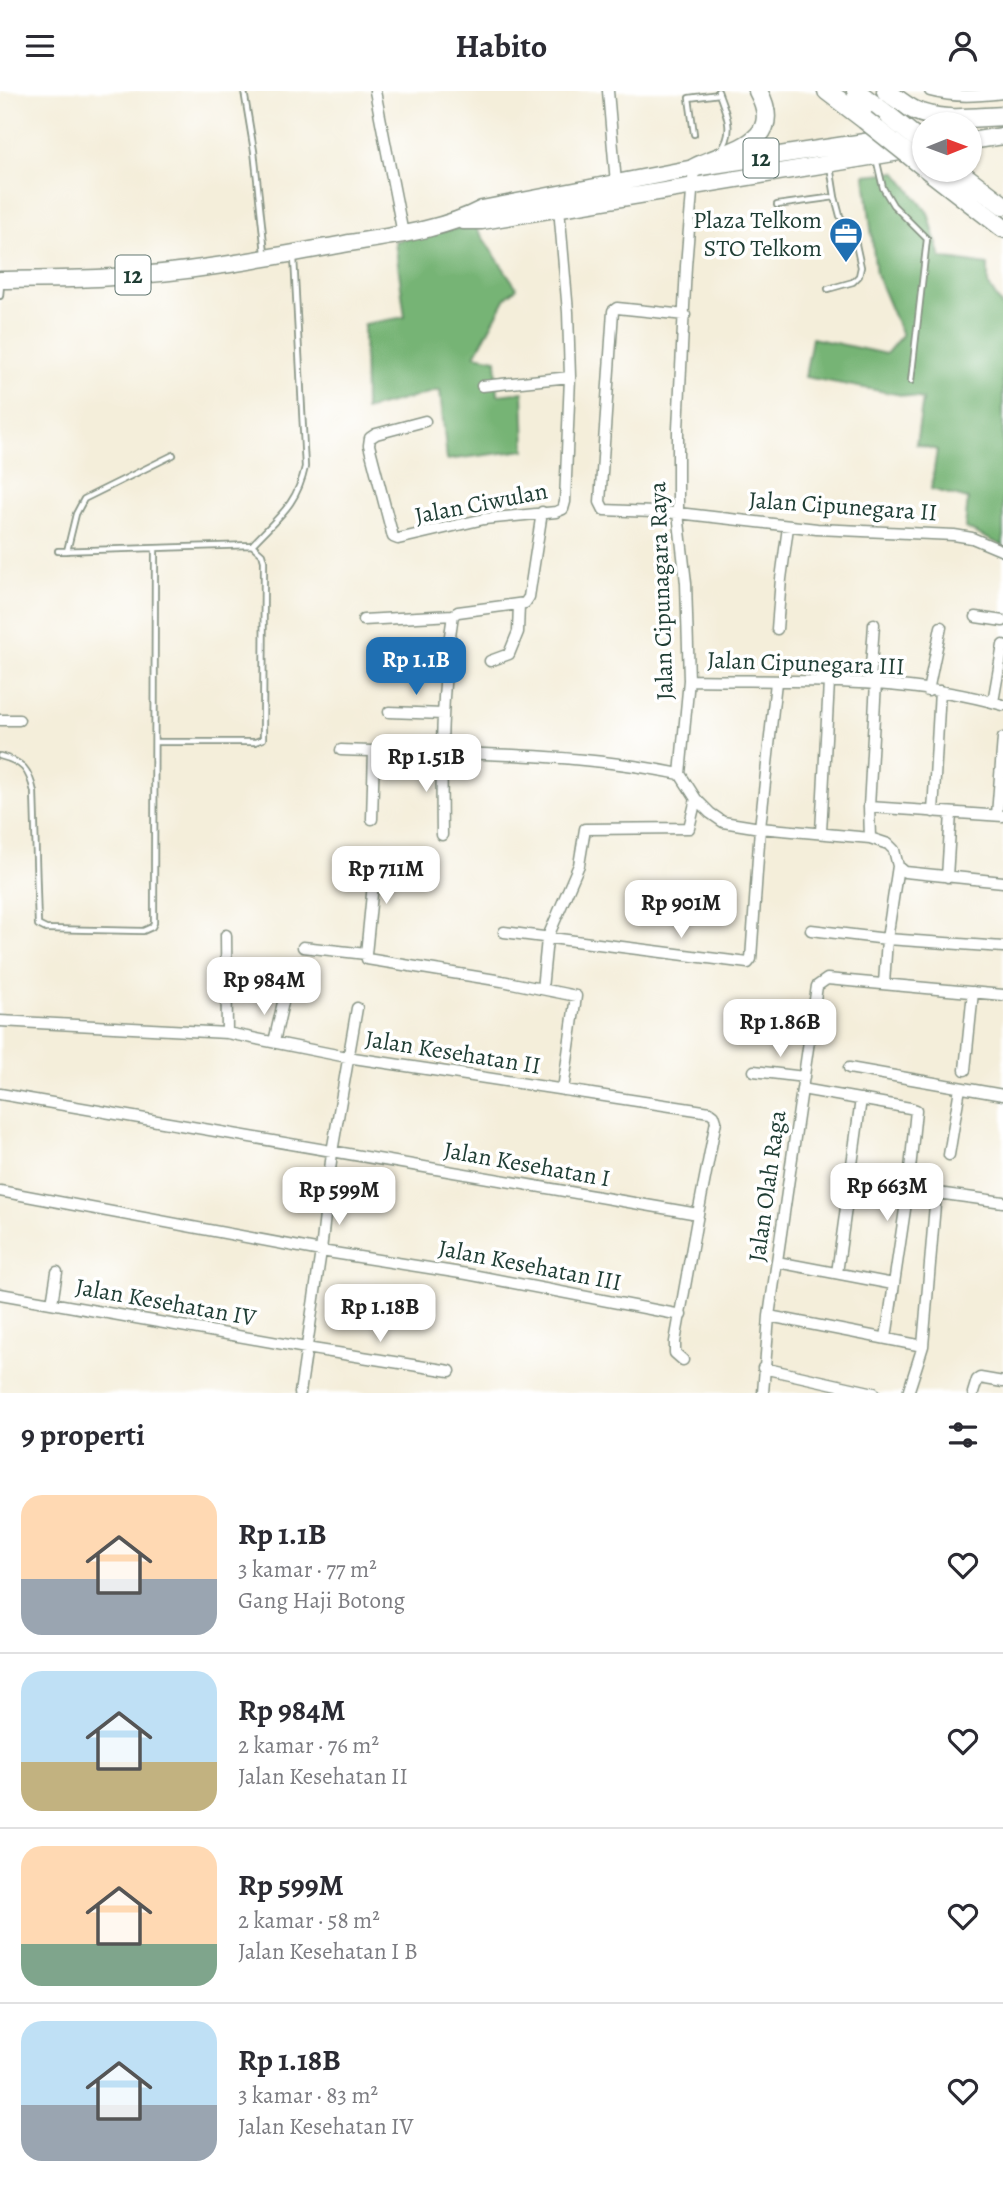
<!DOCTYPE html>
<html lang="id">
<meta charset="utf-8">
<style>
body{margin:0;font-family:Alegreya,serif;background:#f2f2f3;color:#2b2b33;height:100vh;display:flex;flex-direction:column;font-size:26px;white-space:nowrap}
*{box-sizing:border-box;margin:0}
p{font-size:23px;color:#7c7c81}
.icon{flex:none;width:38px;height:38px;fill:none;stroke:currentColor;stroke-width:2;stroke-linecap:round;stroke-linejoin:round}
.map{position:relative;height:1302px;overflow:hidden}
.side{display:flex;flex-direction:column;background:#fff;flex:1}
.side>*{flex:none}
.needle{width:46px;rotate:89deg}
.controls{position:absolute;left:912px;top:21px;display:grid;gap:14px}
.controls a{display:grid;place-items:center;width:70px;height:70px;border-radius:50%;background:#fff;box-shadow:0 2px 5px #0004;font-size:35px}
.price{position:absolute;translate:-50% -60px;padding:0 16px;border-radius:14px;background:#fff;color:#222;font-size:23px;line-height:46px;filter:drop-shadow(0 2px 4px #0008)}
.price::after{content:'';position:absolute;left:50%;top:42px;width:21px;height:16px;margin-left:-10px;background:inherit;clip-path:polygon(0 0,100% 0,50% 100%)}
.price.current{background:#1f6fb2;color:#fff}
ul{padding:0;list-style:none}
li{display:flex;align-items:center;gap:21px;height:175px;padding:0 21px}
li+li{border-top:2px solid #e1e1e2}
li span{display:grid;place-items:center;flex:none;width:196px;height:140px;border-radius:21px;color:#555}
li>.icon{margin-inline-start:auto}
span .icon{width:84px;height:84px;fill:#fffc;stroke-width:1}
li b{font-size:30px}
h2{display:flex;justify-content:space-between;align-items:center;height:84px;padding:0 21px;font-size:30px}
header{display:flex;justify-content:space-between;align-items:center;height:91px;padding:0 21px;background:#fff;font-size:32px;font-weight:700}
.map>svg:first-child{display:block}
</style>
<header><svg class="icon" aria-label="menu" viewBox="0 0 24 24"><path d="M4 6h16M4 12h16M4 18h16"/></svg>Habito<svg class="icon" aria-label="person" viewBox="0 0 24 24"><circle cx="12" cy="8" r="4"/><path d="M4 21q1-7 8-7t8 7"/></svg></header>
<div class="map">
<svg width="1003" height="1302" viewBox="0 0 1003 1302">
<rect width="100%" height="100%" fill="#fff"/>
<filter id="ink" filterUnits="userSpaceOnUse"><feTurbulence type="fractalNoise" baseFrequency=".0143" numOctaves="2"/><feDisplacementMap in="SourceGraphic" scale="14" xChannelSelector="R" yChannelSelector="G"/><feConvolveMatrix kernelMatrix="1 2 1 2 8 2 1 2 1" color-interpolation-filters="sRGB"/></filter>
<filter id="wash" filterUnits="userSpaceOnUse"><feTurbulence type="fractalNoise" baseFrequency=".00686" numOctaves="4" result="noise"/><feDisplacementMap in="SourceGraphic" scale="28" xChannelSelector="R" yChannelSelector="G"/><feGaussianBlur stdDeviation="1.57" result="paint"/><feColorMatrix in="noise" values="0 0 0 0 0 0 0 0 0 0 0 0 0 0 0 0 0 1.4 0 .05"/><feComposite in="paint" operator="in"/></filter>
<g filter="url(#wash)">
<rect width="100%" height="100%" fill="#f4eeda"/>
<path fill="#76b475" stroke="#4a7854" stroke-width="2" d="M896 81 928 122 941 167 988 174V193L1003 217V455L965 437 968 408 931 398 937 359 916 353 923 308 805 286 812 247 886 263 902 244 876 183 865 84Z
M474 134 517 197 507 205 475 264 496 268 498 304 523 301 525 359 447 369 440 299 365 319 364 233 405 226 395 150Z"/>
</g>
<g filter="url(#ink)">
<g fill="none" stroke-linecap="round" stroke-linejoin="round">
<g stroke="#8a9687" stroke-width="8">
<path id="service" d="M244 0 254 60 265 162
M718 0C725 20 736 40 721 59
M694 43 689 7 719 3
M876 67 883 97 893 114 927 148 911 290
M830 75 835 106
M777 114 835 106 840 125 854 144 861 176 859 185 853 191 828 198
M0 205 1 194
M252 454C278 426 297 414 305 376L294 166
M58 460 155 457
M67 460 76 423 84 408 173 364
M0 665C23 671 29 678 34 701L38 834 46 838 143 840 152 836 154 832 155 457 252 454 262 463 264 470 263 648 255 651H155"/>
</g>
<g stroke="#8a9687" stroke-width="13">
<path id="minor" d="M375 0 403 143
M608 0 616 92
M930 0C956 7 977 5 1003 2
M694 77 686 175 678 338V422L686 492 689 589 680 683 696 708 710 722 723 731 760 737 870 747 888 753 894 759 898 775 887 848 1003 856
M685 224 617 217 613 220 600 411 604 419 678 422 817 438 954 444 972 447 1003 460
M482 295 570 286
M425 330 376 343 370 347 369 354 393 446 398 448 484 428 556 421 563 418 565 411 570 286 568 221 559 117
M976 526 1003 530
M363 529 453 524
M777 538 781 488 788 436
M490 570 509 563 518 541 519 513
M399 579 445 582
M689 589C794 591 901 585 1003 614
M870 591 874 533
M928 600 941 536
M993 611 1003 554
M389 621 443 623
M0 629H19
M341 659C453 663 569 660 680 683
M869 716 1003 725
M933 721 940 600
M997 724 1003 647
M372 728 374 660
M821 741 829 591
M442 744C441 671 441 597 453 524L458 521 525 512 529 506 542 421
M870 747 869 716 876 591
M349 774 371 775 374 783 366 863
M898 775 905 781 1003 791
M947 786 951 722
M811 839 887 848 884 893
M504 841 748 872 751 868 760 737 776 591
M226 844 227 942
M303 856 366 863 367 868 502 890 576 905 563 999
M542 898 547 848 579 774 585 738 689 737 696 708
M763 926 812 932
M0 930 227 942 347 966 710 1021 714 1024 716 1030 698 1123
M274 951 284 907
M849 977 1003 1004
M965 979 973 901
M754 980 804 986
M802 998 910 1017 916 1019 908 1098 886 1247
M0 1003 698 1123 675 1251V1262L683 1269
M949 1064 960 997
M908 1098 1003 1111
M0 1100 321 1160 467 1183 681 1224
M777 1171 893 1193
M837 1182 861 1008
M0 1203 306 1257 450 1280
M52 1212 57 1181
M769 1225 923 1255
M763 1277 874 1302
M300 1302 321 1160 332 1061 357 917
M763 1302 769 1225 817 895 827 888 1003 904
M908 1302 923 1255 936 1102
M973 1302 977 1289 980 1287 1003 1291"/>
</g>
<g stroke="#8a9687" stroke-width="19">
<path id="trunk" d="M970 50 1003 45
M463 130H482L924 57
M0 189C37 188 75 189 112 186 190 182 267 167 344 153 390 145 440 140 482 118L694 77 897 46"/>
</g>
<g stroke="#8a9687" stroke-width="21">
<path id="motorway" d="M827 0 865 29
M856 0 889 25
M886 0C895 6 904 14 914 19 941 32 974 26 1003 25
M694 77C729 59 787 53 758 0
M928 79 1003 137
M957 79 1003 114"/>
</g>
<use href="#service" stroke="#fff" stroke-width="4.5"/>
<use href="#minor" stroke="#fff" stroke-width="10"/>
<use href="#trunk" stroke="#fff" stroke-width="16"/>
<use href="#motorway" stroke="#fff" stroke-width="18"/>
<g stroke="#8a9687" stroke-width="21" stroke-linecap="butt">
<path id="motorway-bridge" d="M889 25 924 53
M865 29 924 76"/>
</g>
<use href="#motorway-bridge" stroke="#fff" stroke-width="18"/>
</g>
</g>
<defs>
<g id="office-pin" transform="scale(1.75)"><path d="M0 17L-7.5 6A9.5 9.5 0 1 1 7.5 6Z" fill="#1f6fb2" stroke="#fff"/><path d="M-6-3h4V-5.5h4V-3h4V5H-6ZM-1-4.5V-3h2v-1.5ZM-6 0V1H6V0Z" fill="#fff"/></g>
</defs>
<g fill-rule="evenodd">
<use href="#office-pin" x="846" y="143"/>
</g>
<g text-anchor="middle" stroke-width="7" stroke-linejoin="round" paint-order="stroke">
<g fill="#fff" stroke="#627771" stroke-width="2">
<rect x="743.5" y="47.5" width="35" height="39" rx="5"/>
<rect x="115.5" y="164.5" width="35" height="39" rx="5"/>
</g>
<g font-size="23" font-weight="bold" fill="#1f3d34">
<text x="761" y="75">12</text>
<text x="133" y="192">12</text>
</g>
<g font-size="24" fill="#1f3d34" stroke="#fff" text-anchor="end">
<text x="822" y="137">Plaza Telkom<tspan x="822" dy="28">STO Telkom</tspan></text>
</g>
<g font-size="24" fill="#1f3d34" stroke="#fff">
<text transform="translate(481 412) rotate(-11)" y="8">Jalan Ciwulan</text>
<text transform="translate(843 415) rotate(4)" y="8">Jalan Cipunegara II</text>
<text transform="translate(661 500) rotate(-92)" y="8">Jalan Cipunagara Raya</text>
<text transform="translate(806 572) rotate(2)" y="8">Jalan Cipunegara III</text>
<text transform="translate(453 961) rotate(9)" y="8">Jalan Kesehatan II</text>
<text transform="translate(527 1073) rotate(10)" y="8">Jalan Kesehatan I</text>
<text transform="translate(767 1095) rotate(-82)" y="8">Jalan Olah Raga</text>
<text transform="translate(530 1174) rotate(11)" y="8">Jalan Kesehatan III</text>
<text transform="translate(166 1211) rotate(10)" y="8">Jalan Kesehatan IV</text>
</g>
</g>
</svg>
<div class="controls">
<a><svg class="needle" viewBox="-14 -14 28 28"><path d="M0-13l5 13h-10z" fill="#e53935"/><path d="M0 13l5-13h-10z" fill="#7c7c81"/></svg></a>
</div>
<b class="price current" style="left:416px;top:606px">Rp 1.1B</b>
<b class="price" style="left:426px;top:703px">Rp 1.51B</b>
<b class="price" style="left:386px;top:815px">Rp 711M</b>
<b class="price" style="left:681px;top:849px">Rp 901M</b>
<b class="price" style="left:264px;top:926px">Rp 984M</b>
<b class="price" style="left:780px;top:968px">Rp 1.86B</b>
<b class="price" style="left:887px;top:1132px">Rp 663M</b>
<b class="price" style="left:339px;top:1136px">Rp 599M</b>
<b class="price" style="left:380px;top:1253px">Rp 1.18B</b>
</div>
<section class="side">
<h2>9 properti<svg class="icon" aria-label="filters" viewBox="0 0 24 24"><path d="M4 7h16M4 17h16"/><circle cx="9" cy="7" r="2"/><circle cx="15" cy="17" r="2"/></svg></h2>
<ul>
<li><span style="background:linear-gradient(#ffd9b3 60%,#9aa5b1 0)"><svg class="icon" aria-label="home" viewBox="0 0 24 24"><path d="M3 11l9-7 9 7M6 9v11h12V9"/></svg></span><div><b>Rp 1.1B</b><p>3 kamar · 77 m²</p><p>Gang Haji Botong</p></div><svg class="icon" aria-label="heart" viewBox="0 0 24 24"><path d="M12 20l-8-8c-3-5 5-10 8-4 3-6 11-1 8 4z"/></svg></li>
<li><span style="background:linear-gradient(#bfe0f5 65%,#c2b280 0)"><svg class="icon" aria-label="home" viewBox="0 0 24 24"><path d="M3 11l9-7 9 7M6 9v11h12V9"/></svg></span><div><b>Rp 984M</b><p>2 kamar · 76 m²</p><p>Jalan Kesehatan II</p></div><svg class="icon" aria-label="heart" viewBox="0 0 24 24"><path d="M12 20l-8-8c-3-5 5-10 8-4 3-6 11-1 8 4z"/></svg></li>
<li><span style="background:linear-gradient(#ffd9b3 70%,#7fa58c 0)"><svg class="icon" aria-label="home" viewBox="0 0 24 24"><path d="M3 11l9-7 9 7M6 9v11h12V9"/></svg></span><div><b>Rp 599M</b><p>2 kamar · 58 m²</p><p>Jalan Kesehatan I B</p></div><svg class="icon" aria-label="heart" viewBox="0 0 24 24"><path d="M12 20l-8-8c-3-5 5-10 8-4 3-6 11-1 8 4z"/></svg></li>
<li><span style="background:linear-gradient(#bfe0f5 60%,#9aa5b1 0)"><svg class="icon" aria-label="home" viewBox="0 0 24 24"><path d="M3 11l9-7 9 7M6 9v11h12V9"/></svg></span><div><b>Rp 1.18B</b><p>3 kamar · 83 m²</p><p>Jalan Kesehatan IV</p></div><svg class="icon" aria-label="heart" viewBox="0 0 24 24"><path d="M12 20l-8-8c-3-5 5-10 8-4 3-6 11-1 8 4z"/></svg></li>
</ul>
</section>
